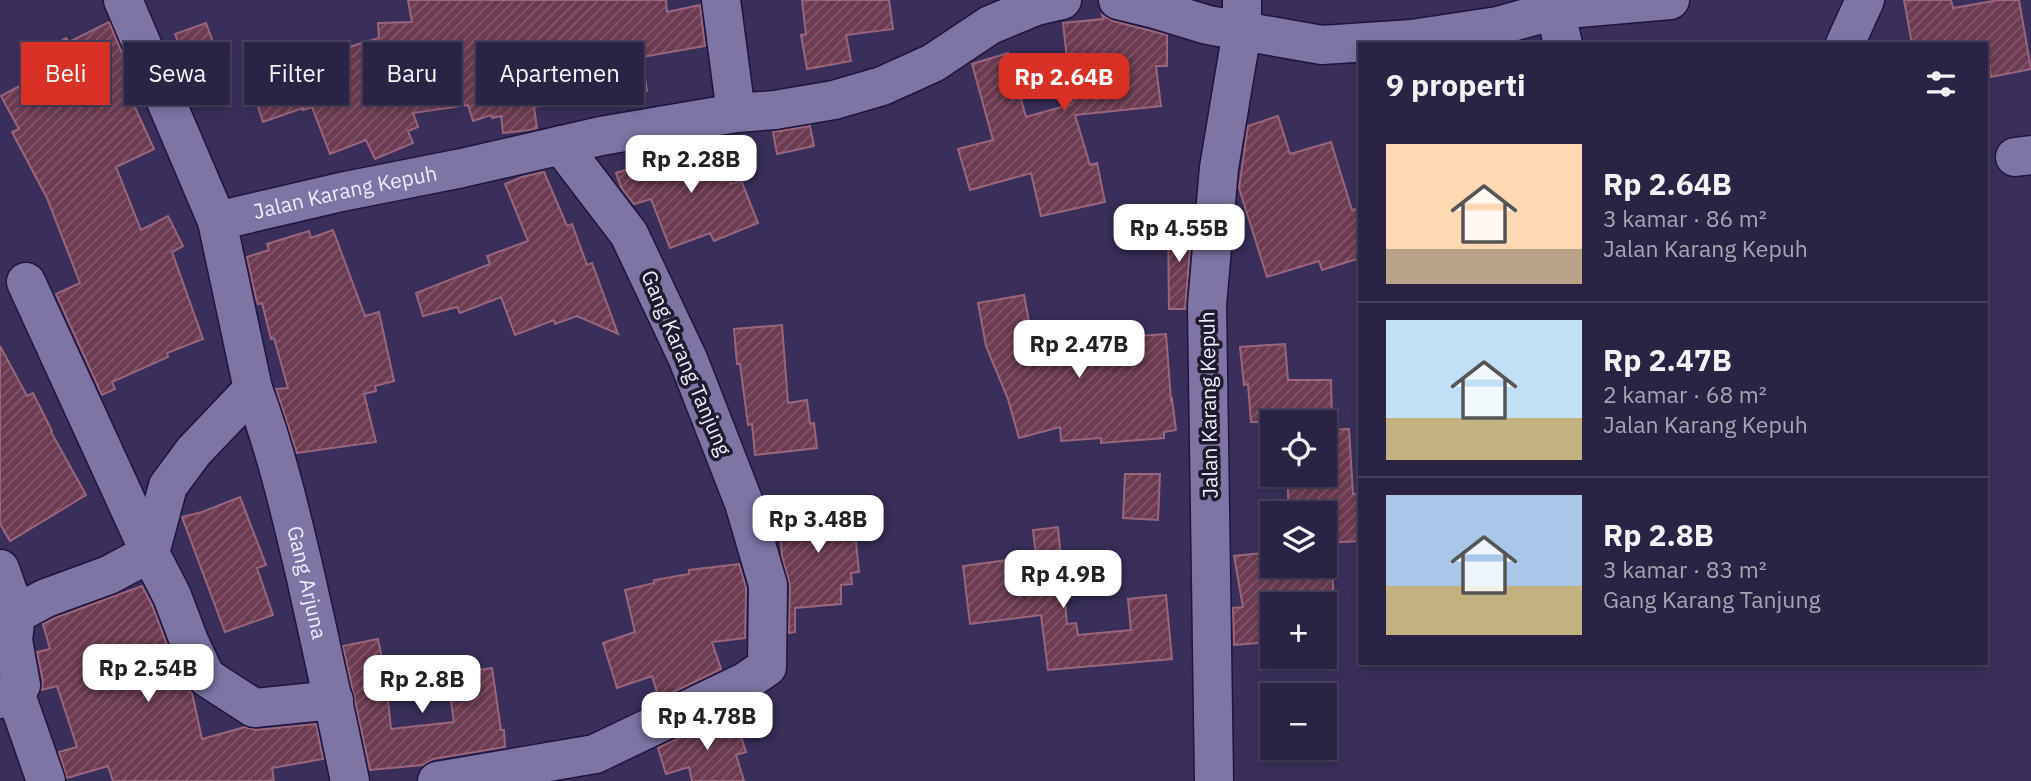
<!DOCTYPE html>
<html lang="id">
<meta charset="utf-8">
<style>
body{margin:0;font-family:"IBM Plex Sans",sans-serif;background:#372f4f;color:#f1f3f6;height:100vh;display:flex;flex-direction:column;font-size:26px;white-space:nowrap}
*{box-sizing:border-box;margin:0}
p{font-size:23px;color:#a6a4b2}
.icon{flex:none;width:38px;height:38px;fill:none;stroke:currentColor;stroke-width:2;stroke-linecap:round;stroke-linejoin:round}
.map{position:relative;flex:1;overflow:hidden}
.side{position:absolute;left:1358px;top:42px;width:630px;height:623px;display:flex;flex-direction:column;background:#2b2344;border-radius:0px;box-shadow:0 4px 10px #0003,0 0 0 2px #47405d}
.side>*{flex:none}
.hud{position:absolute;left:21px;top:42px;width:665px;height:63px;display:flex;gap:14px}
.tools{position:absolute;left:1260px;top:410px;display:grid;gap:14px}
.tools a{display:grid;place-items:center;width:77px;height:77px;border-radius:0px;background:#2b2344;box-shadow:0 4px 10px #0003,0 0 0 2px #47405d;font-size:35px}
.price{position:absolute;translate:-50% -60px;padding:0 16px;border-radius:14px;background:#fff;color:#222;font-size:23px;line-height:46px;filter:drop-shadow(0 2px 4px #0008)}
.price::after{content:'';position:absolute;left:50%;top:42px;width:21px;height:16px;margin-left:-10px;background:inherit;clip-path:polygon(0 0,100% 0,50% 100%)}
.price.on{background:#d93025;color:#fff}
ul{padding:0;list-style:none}
li{display:flex;align-items:center;gap:21px;height:175px;padding:0 28px}
li+li{border-top:2px solid #47405d}
li span{display:grid;place-items:center;flex:none;width:196px;height:140px;border-radius:0px;color:#555}
li>.icon{margin-inline-start:auto}
span .icon{width:84px;height:84px;fill:#fffc;stroke-width:1}
li b{font-size:30px}
h2{display:flex;justify-content:space-between;align-items:center;height:84px;padding:0 28px;font-size:30px}
.chip{padding:0 24px;border-radius:0px;background:#2b2344;box-shadow:0 4px 10px #0003,0 0 0 2px #47405d;font-size:24px;line-height:63px}
.chip.on{background:#d93025;color:#fff}
.map>svg:first-child{display:block}
</style>
<div class="map">
<svg width="2031" height="781" viewBox="0 0 2031 781">
<defs>
<pattern id="building-hatch" width="6" height="6" patternUnits="userSpaceOnUse" patternTransform="scale(1.75)"><rect width="6" height="6" fill="#6c3b51"/><path d="M-1 1l2-2M0 6l6-6M5 7l2-2" fill="none" stroke="#81586b"/></pattern>
</defs>
<rect width="100%" height="100%" fill="#392f5a"/>
<path fill="url(#building-hatch)" stroke="#9a657c" stroke-width="2" d="M408 0H666L667 12 700 5 705 46 642 57 647 91 534 107 537 128 529 130 503 133 501 116 492 118 491 115 473 121 468 105 413 113 418 127 408 131 413 143 375 159 366 140 330 154 312 107 303 110V108L263 122 252 88 298 73 296 67 330 56 329 53 379 38 378 23 412 22Z
M802 0H889L893 29 846 35 851 61 807 69 801 35 806 34Z
M1904 0H1951L1953 8 1999 0H2019L2031 69 1991 77 1986 44H1912Z
M1102 15 1113 21 1167 35V66H1156L1161 106 1075 115 1090 165 1097 163 1105 202 1041 216 1031 173 970 190 958 149 993 140 972 64 1008 53 1026 117 1072 104 1063 23 1103 19Z
M109 22 133 79 128 82 135 100 132 101 154 149 116 167 141 230 168 216 183 246 172 252 203 339 167 353 168 357 112 382 115 389 102 395 56 294 80 283 47 198 12 132 19 129 1 96 54 67 44 51 66 38 69 42Z
M206 23 221 64 191 75 175 34Z
M1278 116 1290 154 1331 142 1352 210 1360 208V258L1322 270 1319 261 1267 277 1239 188 1248 126Z
M810 126 814 146 777 154 773 132Z
M716 140 731 184 741 180 758 223 714 241 710 233 670 248 651 199 634 204 621 187 616 173Z
M544 172 567 226 572 224 587 265 592 263 618 334 577 316 555 324 554 320 515 335 501 297 460 313 457 307 423 316 416 293 490 264 487 256 528 241 505 184 522 177Z
M1168 223 1192 226 1185 309H1169Z
M333 230 365 316 379 312 394 381 375 386 376 391 364 394 376 442 297 453 276 389 288 388 274 338 271 339 262 303 258 304 256 298 247 257 269 250 267 244 309 231 311 238Z
M1024 295 1033 343 1166 334 1171 400 1172 399 1176 430 1164 432V438L1101 443V438L1061 441 1060 427 1019 438 1008 399 986 346 978 303Z
M782 325 788 403 807 400 810 424 814 423 817 448 755 455 752 424 748 425 740 364H737L734 329Z
M1285 344 1288 380H1331L1332 422H1251L1248 384 1244 385 1240 347Z
M0 346 27 396 33 393 52 431 51 432 86 495 10 541 0 524Z
M1349 429 1353 494H1360V541L1325 543V513H1289L1287 474H1328L1325 430Z
M1125 474H1160L1158 520 1123 518Z
M240 497 266 565 257 568 273 615 225 632 182 517 202 512Z
M852 503 859 572 851 573 852 584 841 585V604L795 608V632L789 633 790 585 782 556 779 511Z
M1058 527 1067 624 1076 623 1078 635 1131 630 1128 599 1166 595 1172 659 1048 670 1041 615 970 624 963 566 1036 556 1033 530Z
M1272 552V565H1332L1334 604H1268L1272 642 1234 645 1233 608 1243 607 1234 556Z
M739 564 746 588 745 638 712 642 721 669 659 699 652 676 617 688 603 643 635 632 625 590 654 583V580L689 574V570Z
M142 586 152 605 169 650 186 686 192 693 202 739 245 727 256 730 316 724 323 759 272 768 274 781H113L108 766 67 778 59 752 77 747 57 686 42 690 43 681 37 652 50 649 43 624 55 618Z
M378 639 386 679 391 729 454 722 447 675 492 668 501 730H504L505 747 433 759 423 765 370 770 343 646Z
M733 712 746 752 736 755 744 781H692L689 767 666 774 658 748Z"/>
<g fill="none" stroke-linecap="round" stroke-linejoin="round">
<g stroke="#20153e" stroke-width="41">
<g id="minor">
<path d="M123 0 217 221"/>
<path d="M721 0 736 113"/>
<path d="M1118 0 1155 9 1208 25 1322 45 1412 39 1498 26 1555 10 1670 0"/>
<path d="M1555 10 1563 44"/>
<path d="M1845 44 1865 0"/>
<path d="M2015 157 2031 155"/>
<path d="M26 282 150 553 172 596 189 641 206 677 254 708 334 700"/>
<path id="s1" d="M253 389C276 450 291 514 306 578 321 646 336 713 350 781"/>
<path d="M0 569 16 614"/>
<path d="M15 692 46 781"/>
<path id="s2" d="M0 699 15 692 21 685 13 640 16 614 46 598 109 575 150 553 168 486 194 451 253 389 217 221 341 192 462 168 601 136 736 113 775 110 834 100 882 86 933 63 990 25 1036 6 1062 0"/>
<path d="M437 781 595 754 745 682 767 667 768 585 744 503 688 359 629 234 561 145"/>
<path d="M1214 781 1207 305 1219 168 1242 31V0"/>
</g>
</g>
<use href="#minor" stroke="#7e75a5" stroke-width="38"/>
</g>
<g text-anchor="middle" stroke-width="7" stroke-linejoin="round" paint-order="stroke">
<g font-size="21" fill="#eeecfc" stroke="#1f1b2e">
<text dy="7" stroke="none"><textPath href="#s2" startOffset="747">Jalan Karang Kepuh</textPath></text>
<text transform="translate(686 363) rotate(67)" y="7">Gang Karang Tanjung</text>
<text transform="translate(1209 405) rotate(-91)" y="7">Jalan Karang Kepuh</text>
<text dy="7" stroke="none"><textPath href="#s1" startOffset="201">Gang Arjuna</textPath></text>
</g>
</g>
</svg>
<div class="tools">
<a><svg class="icon" aria-label="locate" viewBox="0 0 24 24"><circle cx="12" cy="12" r="6"/><path d="M12 2v4M12 18v4M2 12h4M18 12h4"/></svg></a>
<a><svg class="icon" aria-label="layers" viewBox="0 0 24 24"><path d="M12 4l9 5-9 5-9-5zM3 14l9 5 9-5"/></svg></a>
<a>+</a>
<a>−</a>
</div>
<b class="price on" style="left:1064px;top:113px">Rp 2.64B</b>
<b class="price" style="left:691px;top:195px">Rp 2.28B</b>
<b class="price" style="left:1179px;top:264px">Rp 4.55B</b>
<b class="price" style="left:1079px;top:380px">Rp 2.47B</b>
<b class="price" style="left:818px;top:555px">Rp 3.48B</b>
<b class="price" style="left:1063px;top:610px">Rp 4.9B</b>
<b class="price" style="left:148px;top:704px">Rp 2.54B</b>
<b class="price" style="left:422px;top:715px">Rp 2.8B</b>
<b class="price" style="left:707px;top:752px">Rp 4.78B</b>
<div class="hud">
<a class="chip on">Beli</a>
<a class="chip">Sewa</a>
<a class="chip">Filter</a>
<a class="chip">Baru</a>
<a class="chip">Apartemen</a>
</div>
<section class="side">
<h2>9 properti<svg class="icon" aria-label="filters" viewBox="0 0 24 24"><path d="M4 7h16M4 17h16"/><circle cx="9" cy="7" r="2"/><circle cx="15" cy="17" r="2"/></svg></h2>
<ul>
<li><span style="background:linear-gradient(#ffd9b3 75%,#b9a48a 0)"><svg class="icon" aria-label="home" viewBox="0 0 24 24"><path d="M3 11l9-7 9 7M6 9v11h12V9"/></svg></span><div><b>Rp 2.64B</b><p>3 kamar · 86 m²</p><p>Jalan Karang Kepuh</p></div></li>
<li><span style="background:linear-gradient(#bfe0f5 70%,#c2b280 0)"><svg class="icon" aria-label="home" viewBox="0 0 24 24"><path d="M3 11l9-7 9 7M6 9v11h12V9"/></svg></span><div><b>Rp 2.47B</b><p>2 kamar · 68 m²</p><p>Jalan Karang Kepuh</p></div></li>
<li><span style="background:linear-gradient(#a9c7e8 65%,#c2b280 0)"><svg class="icon" aria-label="home" viewBox="0 0 24 24"><path d="M3 11l9-7 9 7M6 9v11h12V9"/></svg></span><div><b>Rp 2.8B</b><p>3 kamar · 83 m²</p><p>Gang Karang Tanjung</p></div></li>
</ul>
</section>
</div>
